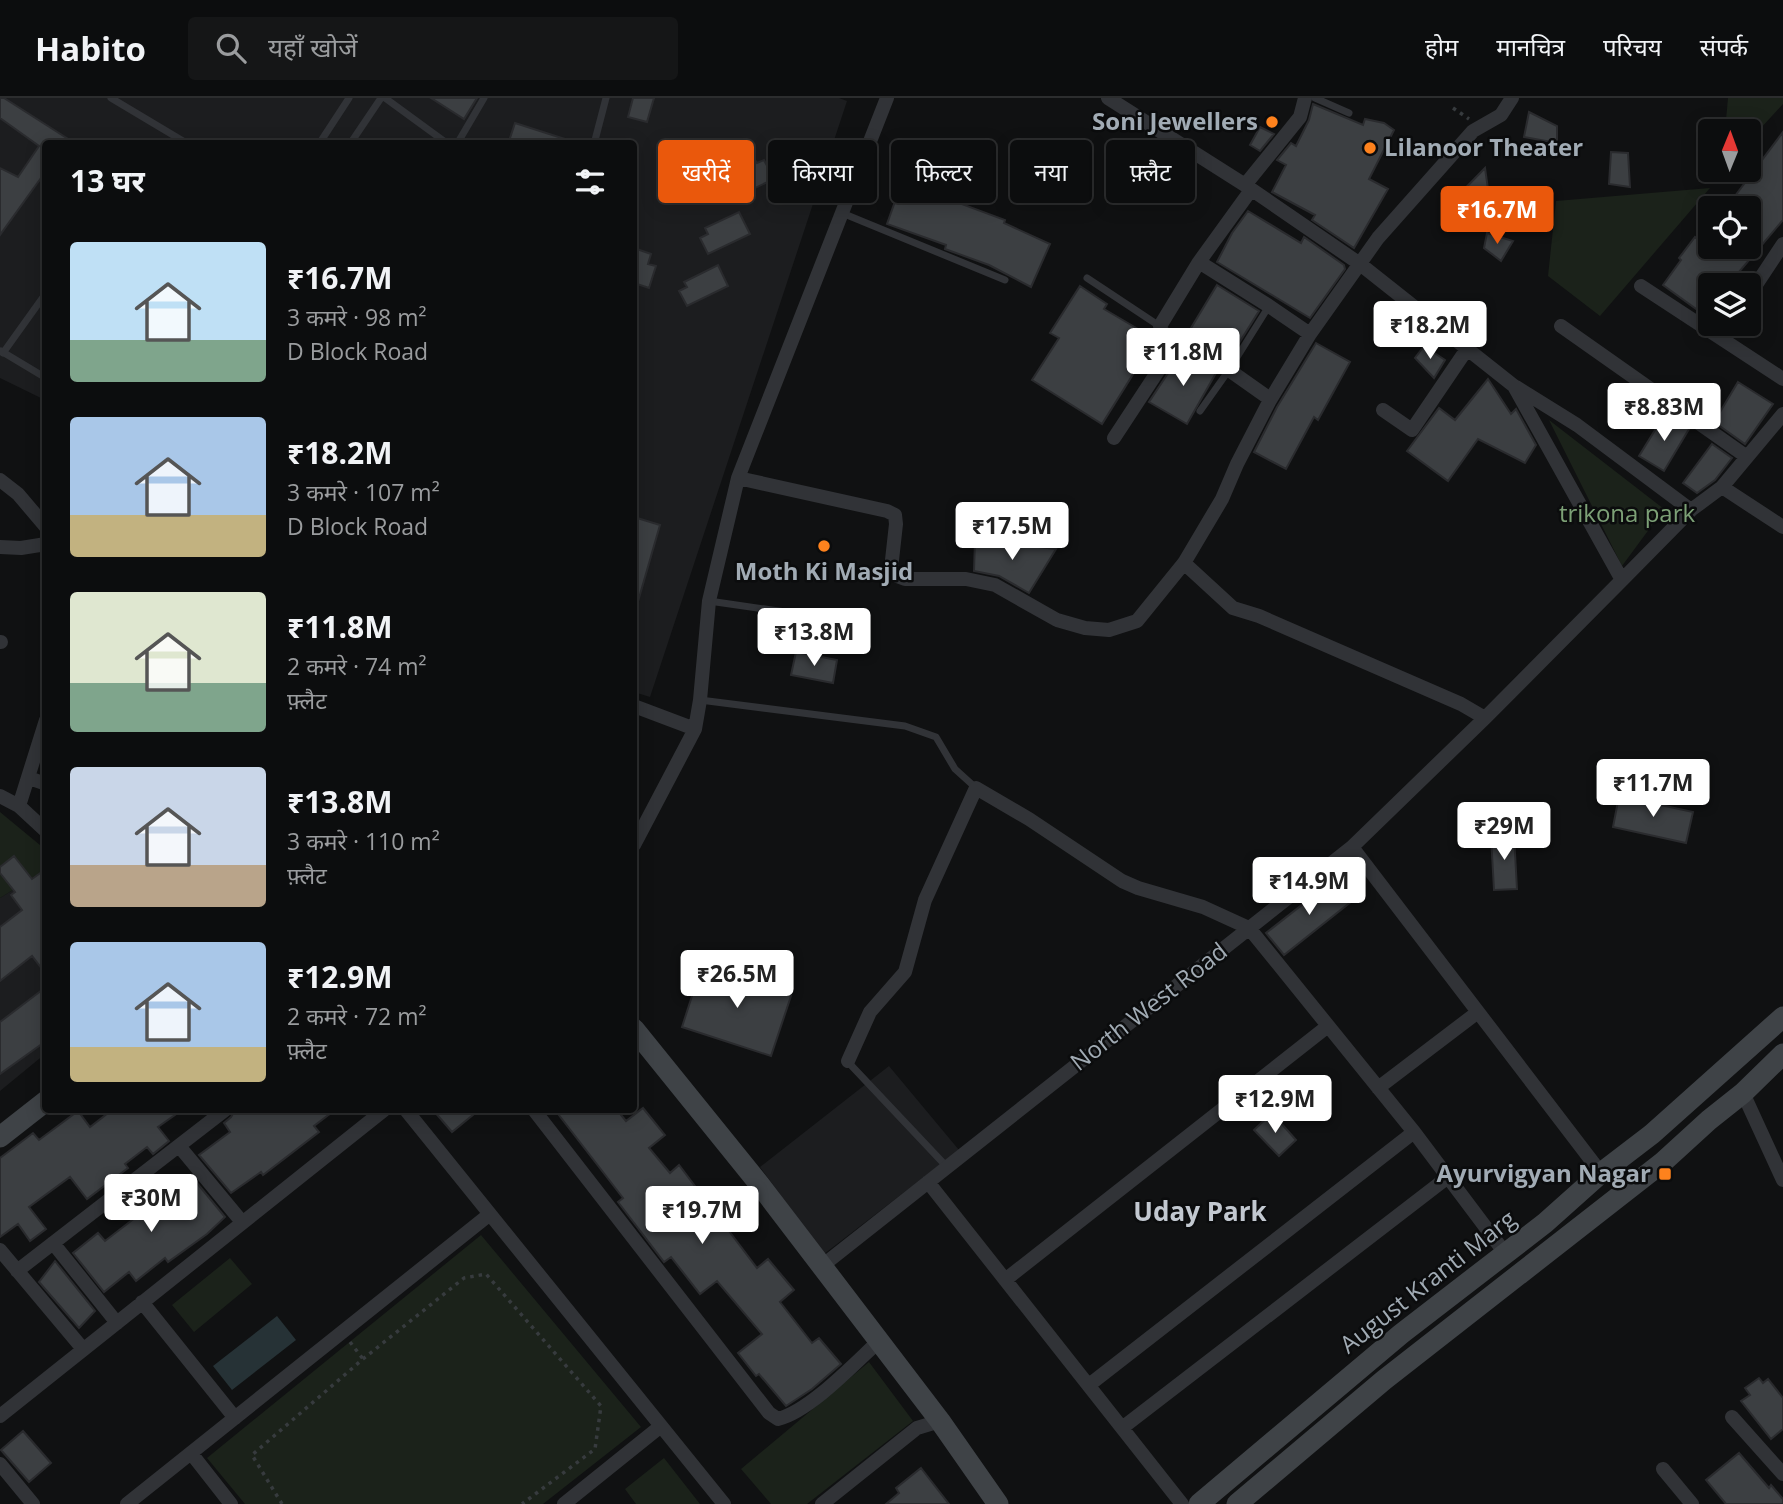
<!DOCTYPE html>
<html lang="hi">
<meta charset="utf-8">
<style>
body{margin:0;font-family:"Open Sans","Noto Sans Devanagari",sans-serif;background:#151617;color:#f1f3f6;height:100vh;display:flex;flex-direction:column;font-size:26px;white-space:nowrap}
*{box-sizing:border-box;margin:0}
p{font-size:23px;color:#9a9c9e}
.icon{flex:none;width:38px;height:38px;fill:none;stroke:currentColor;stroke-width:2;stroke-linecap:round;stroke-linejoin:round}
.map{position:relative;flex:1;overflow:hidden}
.panel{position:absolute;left:42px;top:42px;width:595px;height:973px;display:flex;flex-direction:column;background:#0c0d0e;border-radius:7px;box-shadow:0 4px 18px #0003,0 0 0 2px #2c2d2e}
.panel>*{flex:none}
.banner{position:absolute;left:658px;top:42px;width:665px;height:63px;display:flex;gap:14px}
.needle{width:46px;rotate:1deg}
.tools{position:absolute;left:1698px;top:21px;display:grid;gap:14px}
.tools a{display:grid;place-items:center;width:63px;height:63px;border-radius:7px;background:#0c0d0e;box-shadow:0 4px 18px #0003,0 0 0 2px #2c2d2e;font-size:35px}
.price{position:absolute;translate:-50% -60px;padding:0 16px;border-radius:7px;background:#fff;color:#222;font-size:23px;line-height:46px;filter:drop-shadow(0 2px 4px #0008)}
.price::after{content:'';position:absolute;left:50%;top:42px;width:21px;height:16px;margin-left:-10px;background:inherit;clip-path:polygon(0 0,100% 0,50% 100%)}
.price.selected{background:#ea580c;color:#fff}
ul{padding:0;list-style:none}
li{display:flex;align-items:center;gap:21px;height:175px;padding:0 28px}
li span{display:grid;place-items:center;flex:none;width:196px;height:140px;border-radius:7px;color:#555}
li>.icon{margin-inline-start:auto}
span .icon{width:84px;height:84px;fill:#fffc;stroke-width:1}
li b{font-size:30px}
h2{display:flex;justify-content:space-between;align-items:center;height:84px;padding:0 28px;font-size:30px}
.chip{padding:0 24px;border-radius:7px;background:#0c0d0e;box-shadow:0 4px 18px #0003,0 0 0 2px #2c2d2e;font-size:24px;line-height:63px}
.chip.selected{background:#ea580c;color:#fff}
header{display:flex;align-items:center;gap:42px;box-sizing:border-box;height:98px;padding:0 35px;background:#0c0d0e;border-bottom:2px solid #2c2d2e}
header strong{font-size:33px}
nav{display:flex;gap:38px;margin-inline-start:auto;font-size:24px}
.search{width:490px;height:63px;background:#151617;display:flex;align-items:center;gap:18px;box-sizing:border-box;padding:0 24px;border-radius:7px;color:#9a9c9e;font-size:26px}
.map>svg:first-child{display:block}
</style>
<header>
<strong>Habito</strong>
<div class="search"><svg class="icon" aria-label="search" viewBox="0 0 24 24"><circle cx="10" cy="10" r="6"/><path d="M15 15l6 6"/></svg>यहाँ खोजें</div>
<nav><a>होम</a><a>मानचित्र</a><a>परिचय</a><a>संपर्क</a></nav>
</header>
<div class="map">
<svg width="1783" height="1406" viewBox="0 0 1783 1406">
<rect width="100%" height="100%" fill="#101112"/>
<path fill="#1c1d1f" d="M0 0H839L847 3 650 599 634 594V46H46L45 302 0 280Z
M45 772V956L0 993V800Z
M889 968 959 1052 824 1156 760 1069Z"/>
<path fill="#1b221a" d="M1728 0H1783V6L1748 44V33H1725Z
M1710 90 1600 218 1548 178 1556 103Z
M1549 322 1664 411 1622 468Z
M0 714 46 752 45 772 0 800Z
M481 1137 641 1329 543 1406H245L207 1360Z
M230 1160 252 1186 194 1234 172 1207Z
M869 1264 913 1323 807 1406H771L741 1371Z
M664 1360 700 1406H636L625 1391Z"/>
<path fill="#263236" d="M277 1218 296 1242 232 1292 213 1268Z"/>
<path fill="#3c3f42" stroke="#2a2b2e" stroke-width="2" d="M0 0H4L76 46H46V73L0 137V70L18 79 39 48 0 20Z
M431 0H477L464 21Z
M633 0H654L647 24 628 19Z
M1313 6 1363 27 1365 21 1384 25 1394 32 1369 81 1388 91 1354 150 1312 122 1315 117 1272 94 1286 67 1277 62 1291 45 1296 48 1309 22Z
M1529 14 1557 28V45L1524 39Z
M515 25 571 43 570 46H508Z
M1260 29 1274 36 1260 53 1250 47Z
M1783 34V122L1728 187H1710V221L1663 187 1681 162 1679 160 1695 139 1699 142 1710 128V149H1748V110H1726Z
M1611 54 1628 55 1630 89 1609 86Z
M755 62 757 65 764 62 774 81 732 101 724 84 732 80 729 74Z
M1485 70 1491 112 1475 132 1447 109Z
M903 81 941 95 940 98 1005 122 1004 125 1050 146 1031 189 989 167 945 151 946 147 887 126Z
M1248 113 1301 145 1304 139 1344 167 1345 171 1310 220 1217 164 1232 135Z
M739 114 750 136 708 156 700 140 708 136 705 130Z
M1487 135 1513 143 1501 163 1484 150Z
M634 150 651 156 648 166 656 168 649 190 634 185Z
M718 167 728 188 687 208 679 193 687 189 684 184Z
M1217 187 1259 213 1229 261 1188 235Z
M1080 188 1107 206 1104 211 1155 241 1102 326 1032 282 1059 240 1050 235Z
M1316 245 1350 264 1318 322 1314 319 1286 371 1254 354 1277 309Z
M1424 248 1445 262 1434 280 1415 260Z
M1182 254 1216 275 1187 326 1149 304Z
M1488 281 1511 316 1516 311 1536 347 1525 365 1478 341 1448 383 1407 353 1439 310 1455 322Z
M1738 284 1773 306 1745 346 1714 324Z
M1665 316 1689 331 1664 373 1639 358Z
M1712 346 1732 360 1715 382 1697 395 1683 385Z
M634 419 660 427 637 507H634Z
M975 442 1056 451 1029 495 999 478 974 473Z
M796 554 837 562 833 585 791 577Z
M1619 698 1693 714 1686 745 1613 729Z
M1514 737 1517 791 1494 792 1491 738Z
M14 758 32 781 46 771V876L32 858 0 883V829L22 812 11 797 15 794 0 775V769Z
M1335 781 1352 803 1284 857 1266 835Z
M701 870 732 881 736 871 763 879 761 888 791 898 771 958 682 929Z
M46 889V943L0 976V924Z
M643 1010 665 1037 649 1050 670 1075 679 1067 757 1170 768 1161 794 1192 780 1204 812 1245 819 1240 841 1266 812 1291 786 1308 759 1276 756 1278 738 1255 762 1236 717 1183 700 1196 671 1159 664 1164 618 1104 623 1100 555 1012H617L626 1023Z
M112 1012H182L158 1029 169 1043 153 1056 147 1049 125 1066 128 1070 87 1101 70 1079 29 1109 46 1131 30 1143 18 1126 0 1139V1060L33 1035 39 1042 78 1013 90 1029Z
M235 1012H335L314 1028 319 1034 263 1077 261 1074 231 1095 199 1057 230 1034 224 1025 231 1019Z
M433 1012H479L452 1034Z
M1272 1015 1296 1042 1279 1058 1254 1032Z
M192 1079 225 1119 207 1136 168 1164 165 1160 136 1183 129 1174 104 1194 73 1155 98 1135 105 1143 136 1119 130 1111 167 1085 172 1093Z
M55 1163 95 1213 79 1230 39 1184Z
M1759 1280 1763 1285 1768 1281 1783 1300V1331L1771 1341 1741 1303 1750 1297 1745 1290Z
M23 1333 51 1365 29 1384 1 1352Z
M1739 1355 1769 1390 1771 1387 1783 1401V1406H1726L1706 1382Z
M921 1370 949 1406H886L899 1395 896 1390Z"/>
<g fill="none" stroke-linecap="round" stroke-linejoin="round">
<path stroke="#373b3e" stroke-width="3.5" stroke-dasharray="3.5 5" stroke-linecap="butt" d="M1453 10 1469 21
M350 1244 363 1261
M282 1406 252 1357 363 1261 464 1180 486 1176 601 1308 595 1351 522 1406"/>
<path stroke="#313337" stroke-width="7" d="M111 0 188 46
M385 0 448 46
M1315 0 1349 15
M319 46 349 0
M350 46 381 0
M457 46 484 0
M594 46 606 0
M842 115 1005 182
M1087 180 1179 241
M1 253 46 280
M3 255 46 195
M1200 313 1229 272 1269 208
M709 503 806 517
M700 602 905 628 936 639 955 671 976 690
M848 964 947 1069"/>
<path stroke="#313337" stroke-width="14" d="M1245 87 1300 19 1305 0
M1199 164 1269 208 1310 236
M1641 188 1783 281
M1748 199 1783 146
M1160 228 1199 164 1251 92
M1561 228 1747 359
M1722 239 1730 226
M1516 289 1577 327 1691 412
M1383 312 1412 332 1467 251
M1114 340 1179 241 1229 272 1270 301
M738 380 887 413 895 417 896 426 891 471 897 478 905 481H966L995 487 1057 522 1085 530 1109 532 1137 523 1184 465 1222 401 1237 366 1269 304 1310 236 1378 140 1473 33 1501 17 1512 0
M0 382 18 396 46 429
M1722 389 1783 429
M0 449 21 450 46 446
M1184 465 1233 510 1259 518 1461 606 1485 620
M1622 482 1691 412 1722 389 1783 316
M0 544H1
M634 608 695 631
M29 680 46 686
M0 698 19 708 46 733
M19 708 46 622
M634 747 695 631 700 602 709 503 738 380 887 0
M1352 749 1601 1075
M848 963 870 914 905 874 925 802 976 690 1029 721 1122 783 1138 790 1203 809 1249 830 1414 1034 1505 1155
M1378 990 1478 914
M1743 995 1783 1082
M406 1012 724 1406
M534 1012 769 1315 778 1321C810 1313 854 1266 879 1243
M179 1048 242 1124
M928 1084 1182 1406
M53 1145 117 1225
M0 1152 83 1251
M822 1168 1352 749 1485 620 1622 482 1514 288 1360 166 1245 87 1108 0
M17 1173 225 1012
M1005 1182 1328 928
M142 1204 235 1320
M1089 1287 1414 1034
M0 1318 384 1012
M1732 1319 1783 1376
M1122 1330 1448 1079
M191 1355 231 1406
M0 1366 33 1406
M1663 1371 1692 1406
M127 1406 490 1116
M564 1406 661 1328
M822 1406 917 1330 940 1323"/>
<path stroke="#3f4347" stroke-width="21" d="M634 931 760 1087 940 1323 998 1406
M0 1039 46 1003
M1199 1406 1401 1236 1545 1125 1601 1075 1652 1036 1783 919
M1237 1406 1384 1282 1663 1064 1709 1022 1743 995 1783 956"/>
</g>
<g fill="#fe821d" stroke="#0b0c0d" stroke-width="2.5">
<circle cx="1272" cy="24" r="7"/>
<circle cx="1370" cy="50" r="7"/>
<circle cx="824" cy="448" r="7"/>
<rect x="1658" y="1069" width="14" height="14" rx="3.5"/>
</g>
<g text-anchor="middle" stroke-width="5" stroke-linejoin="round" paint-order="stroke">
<g font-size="24" font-weight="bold" fill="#a1abb4" stroke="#0b0c0d" text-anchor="end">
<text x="1258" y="32">Soni Jewellers</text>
<text x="1384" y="58" text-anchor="start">Lilanoor Theater</text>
<text x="824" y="482" text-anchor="middle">Moth Ki Masjid</text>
<text x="1651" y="1084">Ayurvigyan Nagar</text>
</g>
<g font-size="24" fill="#7ca076" stroke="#0b0c0d">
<text x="1627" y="424">trikona park</text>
</g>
<g font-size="24" fill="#a1abb4" stroke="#0b0c0d">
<text transform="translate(1149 909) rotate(-38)" y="8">North West Road</text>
<text transform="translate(1428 1184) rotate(-38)" y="8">August Kranti Marg</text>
</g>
<g font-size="26" font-weight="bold" fill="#c2c8d0" stroke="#0b0c0d">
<text x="1200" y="1123">Uday Park</text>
</g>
</g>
</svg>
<div class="tools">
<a><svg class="needle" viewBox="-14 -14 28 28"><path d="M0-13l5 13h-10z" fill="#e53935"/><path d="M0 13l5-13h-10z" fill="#9a9c9e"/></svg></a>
<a><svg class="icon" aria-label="locate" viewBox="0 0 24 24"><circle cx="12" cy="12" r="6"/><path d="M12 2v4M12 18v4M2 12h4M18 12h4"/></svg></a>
<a><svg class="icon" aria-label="layers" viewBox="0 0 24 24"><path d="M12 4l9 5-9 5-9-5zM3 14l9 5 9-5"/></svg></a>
</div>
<b class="price selected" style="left:1497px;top:148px">₹16.7M</b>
<b class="price" style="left:1430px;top:263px">₹18.2M</b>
<b class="price" style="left:1183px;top:290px">₹11.8M</b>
<b class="price" style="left:1664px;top:345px">₹8.83M</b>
<b class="price" style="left:1012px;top:464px">₹17.5M</b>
<b class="price" style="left:814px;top:570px">₹13.8M</b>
<b class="price" style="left:1653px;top:721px">₹11.7M</b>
<b class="price" style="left:1504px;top:764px">₹29M</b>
<b class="price" style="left:1309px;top:819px">₹14.9M</b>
<b class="price" style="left:737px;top:912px">₹26.5M</b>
<b class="price" style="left:1275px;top:1037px">₹12.9M</b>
<b class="price" style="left:151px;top:1136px">₹30M</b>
<b class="price" style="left:702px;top:1148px">₹19.7M</b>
<div class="banner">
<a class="chip selected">खरीदें</a>
<a class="chip">किराया</a>
<a class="chip">फ़िल्टर</a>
<a class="chip">नया</a>
<a class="chip">फ़्लैट</a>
</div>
<section class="panel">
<h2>13 घर<svg class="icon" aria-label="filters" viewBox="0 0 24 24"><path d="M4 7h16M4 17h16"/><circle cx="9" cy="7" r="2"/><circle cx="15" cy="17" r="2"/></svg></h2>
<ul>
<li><span style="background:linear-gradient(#bfe0f5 70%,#7fa58c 0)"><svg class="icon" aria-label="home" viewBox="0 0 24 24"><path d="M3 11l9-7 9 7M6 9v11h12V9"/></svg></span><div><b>₹16.7M</b><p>3 कमरे · 98 m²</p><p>D Block Road</p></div></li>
<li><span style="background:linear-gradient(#a9c7e8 70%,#c2b280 0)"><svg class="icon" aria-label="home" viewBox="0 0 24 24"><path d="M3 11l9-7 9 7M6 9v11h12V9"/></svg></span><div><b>₹18.2M</b><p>3 कमरे · 107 m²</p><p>D Block Road</p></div></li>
<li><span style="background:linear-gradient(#dfe7d0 65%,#7fa58c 0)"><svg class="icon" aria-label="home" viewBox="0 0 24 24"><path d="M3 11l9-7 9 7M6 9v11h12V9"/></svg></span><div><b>₹11.8M</b><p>2 कमरे · 74 m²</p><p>फ़्लैट</p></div></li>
<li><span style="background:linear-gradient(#c9d6e8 70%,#b9a48a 0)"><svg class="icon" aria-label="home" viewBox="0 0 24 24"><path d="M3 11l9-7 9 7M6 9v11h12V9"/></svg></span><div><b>₹13.8M</b><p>3 कमरे · 110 m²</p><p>फ़्लैट</p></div></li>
<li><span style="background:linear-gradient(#a9c7e8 75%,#c2b280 0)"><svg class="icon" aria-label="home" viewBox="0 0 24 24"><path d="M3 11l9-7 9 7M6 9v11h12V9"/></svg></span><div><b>₹12.9M</b><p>2 कमरे · 72 m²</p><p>फ़्लैट</p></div></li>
</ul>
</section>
</div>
